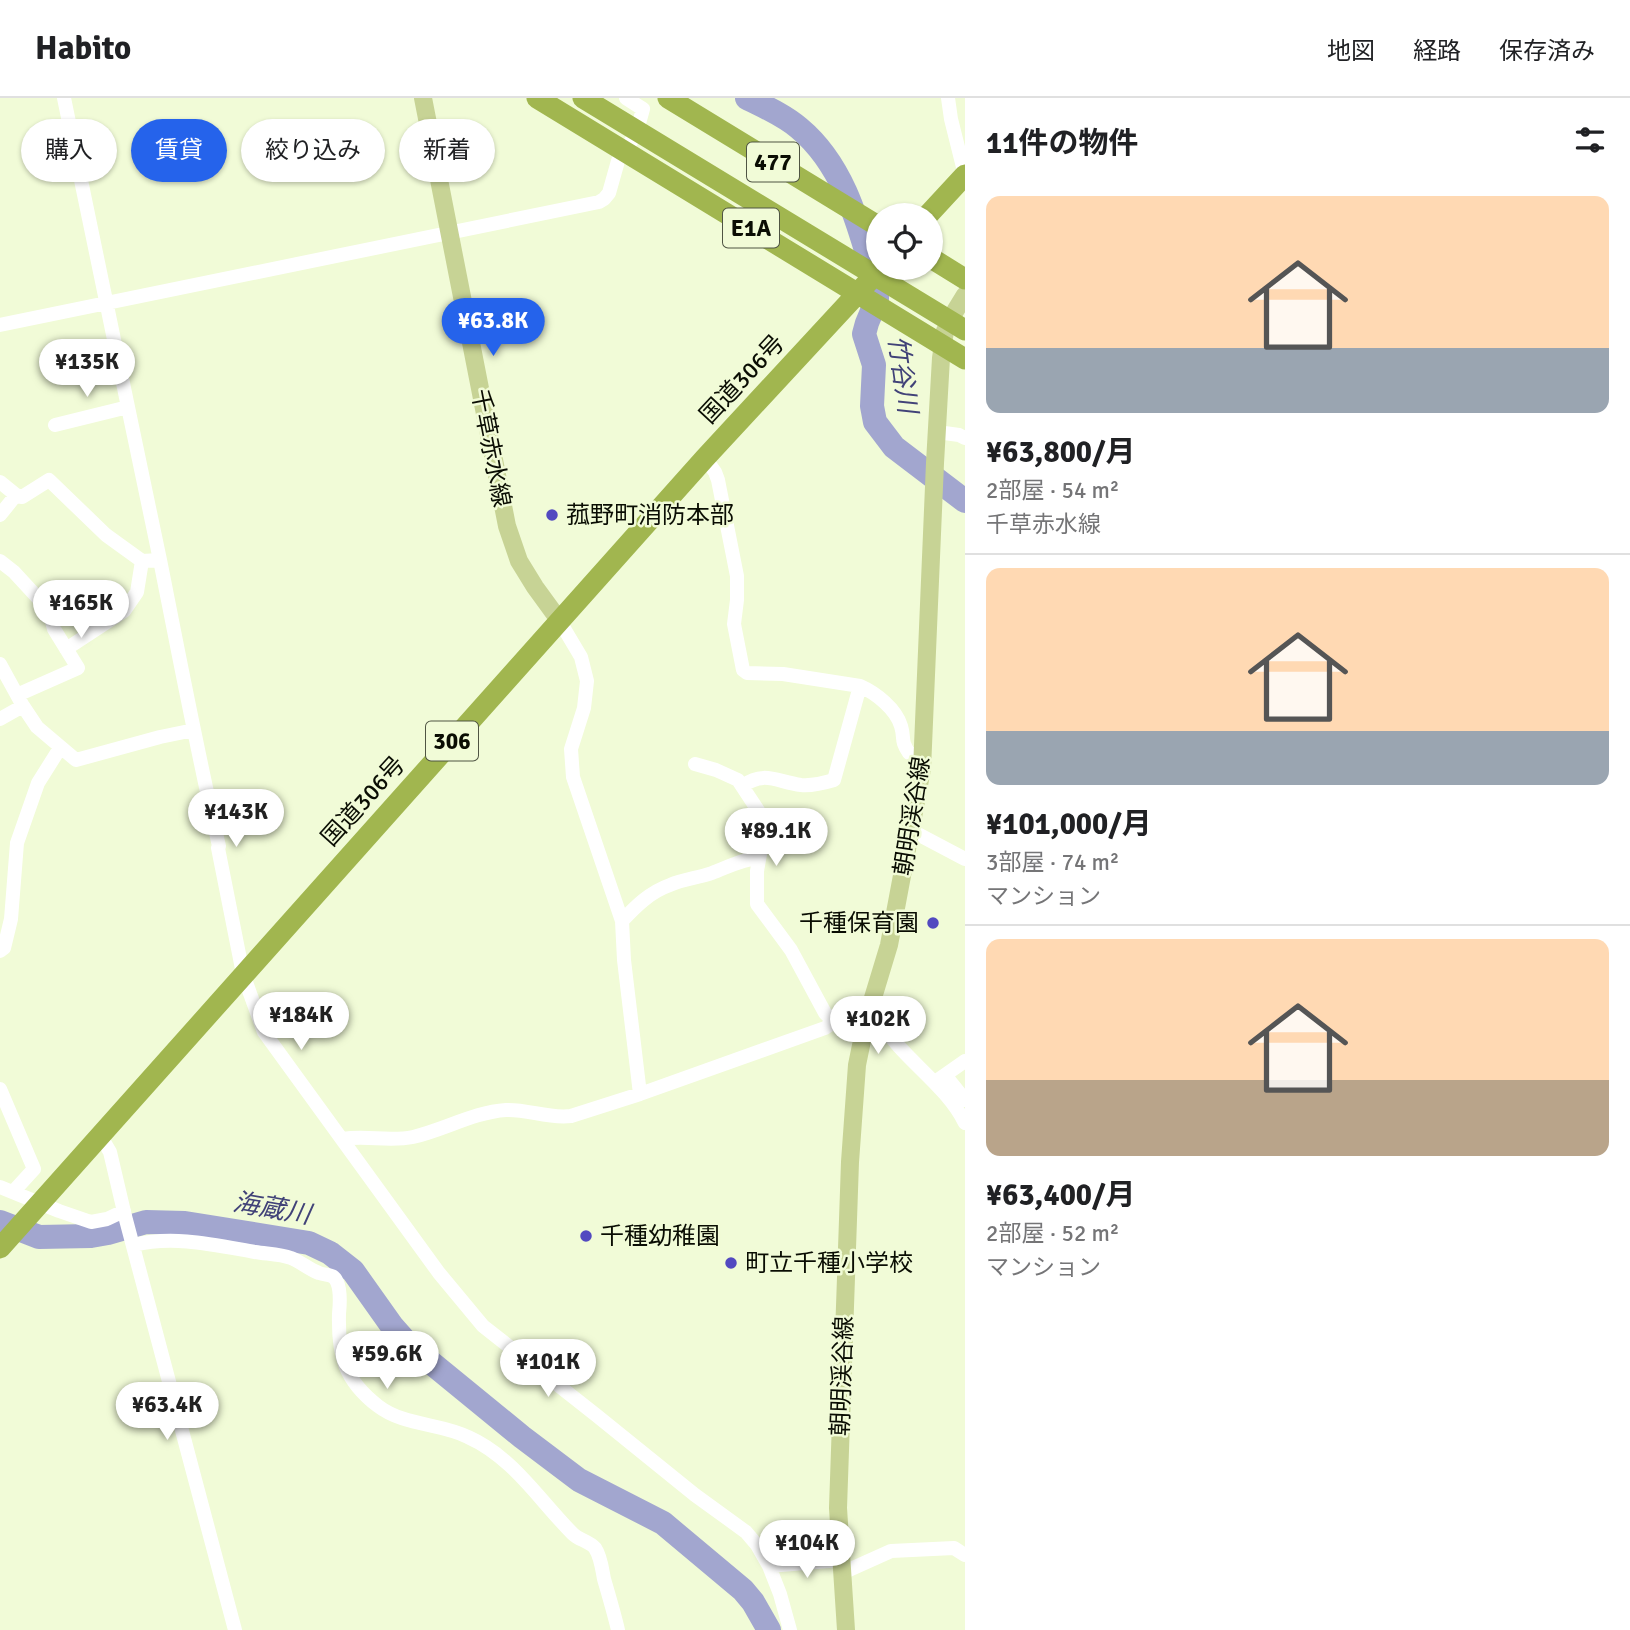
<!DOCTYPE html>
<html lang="ja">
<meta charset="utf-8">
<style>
body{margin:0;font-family:Signika,"Noto Sans JP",sans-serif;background:#f2f2f2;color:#202124;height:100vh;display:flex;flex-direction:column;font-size:26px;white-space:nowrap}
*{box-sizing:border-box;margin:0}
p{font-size:23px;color:#757577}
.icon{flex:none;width:38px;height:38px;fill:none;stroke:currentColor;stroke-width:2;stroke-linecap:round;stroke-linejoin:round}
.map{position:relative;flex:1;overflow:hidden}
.sheet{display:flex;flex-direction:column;background:#fff;width:665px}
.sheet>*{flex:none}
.hud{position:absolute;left:21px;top:21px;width:665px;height:63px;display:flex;gap:14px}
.fabs{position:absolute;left:866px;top:105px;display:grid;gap:14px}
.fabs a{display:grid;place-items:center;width:77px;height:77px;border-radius:50%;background:#fff;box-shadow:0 2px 5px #0004;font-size:35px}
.price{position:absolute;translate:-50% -60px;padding:0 16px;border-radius:24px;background:#fff;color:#222;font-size:23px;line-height:46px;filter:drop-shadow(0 2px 4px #0008)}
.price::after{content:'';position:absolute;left:50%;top:42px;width:21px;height:16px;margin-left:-10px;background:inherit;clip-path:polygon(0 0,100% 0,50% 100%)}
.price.on{background:#2563eb;color:#fff}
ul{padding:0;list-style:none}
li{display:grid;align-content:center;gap:14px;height:371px;padding:0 21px}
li+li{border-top:2px solid #e0e0e0}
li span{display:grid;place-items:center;height:217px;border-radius:14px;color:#555}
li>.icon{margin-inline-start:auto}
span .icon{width:126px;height:126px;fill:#fffc;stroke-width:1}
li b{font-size:30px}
h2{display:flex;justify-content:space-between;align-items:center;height:84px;padding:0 21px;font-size:30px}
.tag{padding:0 24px;border-radius:32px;background:#fff;box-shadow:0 2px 5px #0004;font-size:24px;line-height:63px}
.tag.on{background:#2563eb;color:#fff}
header{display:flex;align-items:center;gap:42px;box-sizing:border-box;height:98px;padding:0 35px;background:#fff;border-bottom:2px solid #e0e0e0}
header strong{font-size:33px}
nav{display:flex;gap:38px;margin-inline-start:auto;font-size:24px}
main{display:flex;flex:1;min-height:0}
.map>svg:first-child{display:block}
</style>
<header>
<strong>Habito</strong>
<nav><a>地図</a><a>経路</a><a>保存済み</a></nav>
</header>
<main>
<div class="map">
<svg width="965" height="1532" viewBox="0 0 965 1532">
<rect width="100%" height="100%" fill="#f1fbd7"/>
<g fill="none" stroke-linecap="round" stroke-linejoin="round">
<path stroke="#a2a6cf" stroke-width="24" d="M747 0C765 9 784 17 799 30 847 70 860 133 877 190V201L867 225 864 236 874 267 872 308 875 324 894 349 965 403
M0 1124 39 1139 91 1138 108 1135 146 1124 185 1125 309 1145 330 1155 353 1173 392 1228 407 1245 522 1339 579 1382 663 1425 743 1492 753 1504 769 1532"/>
<path stroke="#fff" stroke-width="14" d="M64 0C95 154 128 308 160 462 179 557 197 653 219 748L218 750 243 876 264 934 439 1175 483 1228 596 1317 695 1397 746 1434 757 1447 769 1468 780 1496 790 1532
M948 0 951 21 965 77
M0 227 599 104 604 101 609 95 618 63 636 36 643 11 626 0
M55 327 128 309
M937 334 959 337 965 340
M705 360 715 374 718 382 737 478V502L734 526 743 572 747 575 783 576 860 588C876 595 896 611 901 628 905 641 900 642 909 655L923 658
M0 384 16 397 22 399 49 382 106 437 142 463 160 462
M0 417 16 397
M0 463 14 474 49 512 54 531 78 570 17 597
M559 522 581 559 587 583 584 610 571 651 573 679 622 823 624 862 640 996
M66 551 124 513 137 494 142 463
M0 566 23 608 37 629 76 662 160 639 194 632
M0 621 23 608
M695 666 716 672 738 682 759 714 762 726V745L757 773V806L791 852 825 915 834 924
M742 688C765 672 777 684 801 687 812 688 824 685 834 682L860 588
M912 733 965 761
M622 823C636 808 650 794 670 787 683 781 698 780 712 775 728 769 742 761 759 760
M0 853 4 850 11 821 17 745 38 685 60 650
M875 897C876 906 877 916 881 924 901 960 945 985 965 1025
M945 977 965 1002
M935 984 965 963
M0 991 34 1071 13 1094
M100 1037 110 1054 125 1118 235 1532
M343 1041C366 1037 389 1044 413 1039 444 1032 474 1014 506 1012 528 1011 548 1021 571 1018L640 996 825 930 834 924 866 923
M0 1089 59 1113 91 1124 107 1121 124 1113
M134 1147C173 1137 215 1147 255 1154 267 1156 280 1156 291 1160 301 1164 310 1172 319 1175 327 1178 333 1175 337 1184 341 1193 340 1206 339 1216 338 1257 344 1282 378 1308 404 1328 440 1325 468 1339 513 1359 539 1402 573 1436 579 1442 589 1443 595 1450 601 1459 602 1471 604 1481 609 1498 614 1515 618 1532
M769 1468 841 1462
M842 1475 891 1453 954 1450 965 1457"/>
<path stroke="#c7d395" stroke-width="18" d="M423 0 507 428 519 463 535 489 559 522
M846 1532 838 1410 850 1064 857 967 866 923 889 847 922 671 935 365 941 260 945 233 954 215 965 197"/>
<path stroke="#a1b64f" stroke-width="21" d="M537 0 965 261
M583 0 965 232
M668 0 878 128
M928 117 965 77
M931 160 965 181
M0 1150 705 360 881 170"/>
</g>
<g fill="#5249c0" stroke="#f1fbd7" stroke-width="2.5">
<circle cx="552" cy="417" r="7"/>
<circle cx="933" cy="825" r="7"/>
<circle cx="586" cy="1138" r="7"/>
<circle cx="731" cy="1165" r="7"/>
</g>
<g text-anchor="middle" stroke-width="5" stroke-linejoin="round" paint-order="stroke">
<g fill="#f1fbd7" stroke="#4f5443" stroke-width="2">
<rect x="747" y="44.5" width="52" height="39" rx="5"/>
<rect x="723" y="110.5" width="56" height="39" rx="5"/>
<rect x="426" y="623.5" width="52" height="39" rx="5"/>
</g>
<g font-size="23" font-weight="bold" fill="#0a0d03">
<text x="773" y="72">477</text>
<text x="751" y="138">E1A</text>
<text x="452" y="651">306</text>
</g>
<g font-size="24" fill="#0a0d03" stroke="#f1fbd7">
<text transform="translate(742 281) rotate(-47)" y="8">国道306号</text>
<text transform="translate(491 350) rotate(79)" y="8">千草赤水線</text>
<text transform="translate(363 703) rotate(-48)" y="8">国道306号</text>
<text transform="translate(912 718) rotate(-81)" y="8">朝明渓谷線</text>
<text transform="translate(842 1278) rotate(-88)" y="8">朝明渓谷線</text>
</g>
<g font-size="24" fill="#0a0d03" stroke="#f1fbd7" text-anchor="start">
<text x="566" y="425">菰野町消防本部</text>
<text x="919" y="833" text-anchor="end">千種保育園</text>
<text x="600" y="1146">千種幼稚園</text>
<text x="745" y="1173">町立千種小学校</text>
</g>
<g font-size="26" font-style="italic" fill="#414278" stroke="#f1fbd7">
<text transform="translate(903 276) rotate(82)" y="9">竹谷川</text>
<text transform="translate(272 1110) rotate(10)" y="9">海蔵川</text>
</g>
</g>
</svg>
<div class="fabs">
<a><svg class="icon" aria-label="locate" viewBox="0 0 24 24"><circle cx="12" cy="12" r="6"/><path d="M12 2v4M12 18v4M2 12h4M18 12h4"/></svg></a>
</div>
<b class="price on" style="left:493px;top:260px">¥63.8K</b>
<b class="price" style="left:87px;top:301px">¥135K</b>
<b class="price" style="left:81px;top:542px">¥165K</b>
<b class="price" style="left:236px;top:751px">¥143K</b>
<b class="price" style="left:776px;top:770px">¥89.1K</b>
<b class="price" style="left:301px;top:954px">¥184K</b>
<b class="price" style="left:878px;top:958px">¥102K</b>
<b class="price" style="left:387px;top:1293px">¥59.6K</b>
<b class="price" style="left:548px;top:1301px">¥101K</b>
<b class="price" style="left:167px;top:1344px">¥63.4K</b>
<b class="price" style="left:807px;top:1482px">¥104K</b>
<div class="hud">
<a class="tag">購入</a>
<a class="tag on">賃貸</a>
<a class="tag">絞り込み</a>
<a class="tag">新着</a>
</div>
</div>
<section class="sheet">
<h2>11件の物件<svg class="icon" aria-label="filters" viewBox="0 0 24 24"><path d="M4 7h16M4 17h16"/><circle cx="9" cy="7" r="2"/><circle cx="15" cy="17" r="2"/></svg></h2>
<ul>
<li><span style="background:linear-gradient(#ffd9b3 70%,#9aa5b1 0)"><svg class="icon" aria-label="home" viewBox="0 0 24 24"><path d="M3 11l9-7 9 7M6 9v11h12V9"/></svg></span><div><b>¥63,800/月</b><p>2部屋 · 54 m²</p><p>千草赤水線</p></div></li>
<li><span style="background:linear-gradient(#ffd9b3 75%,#9aa5b1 0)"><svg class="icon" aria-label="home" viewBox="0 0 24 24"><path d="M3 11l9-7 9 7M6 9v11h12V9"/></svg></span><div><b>¥101,000/月</b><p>3部屋 · 74 m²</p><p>マンション</p></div></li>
<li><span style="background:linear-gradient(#ffd9b3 65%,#b9a48a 0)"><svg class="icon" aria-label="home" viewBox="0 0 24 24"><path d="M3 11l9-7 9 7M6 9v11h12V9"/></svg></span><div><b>¥63,400/月</b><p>2部屋 · 52 m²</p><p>マンション</p></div></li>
</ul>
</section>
</main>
